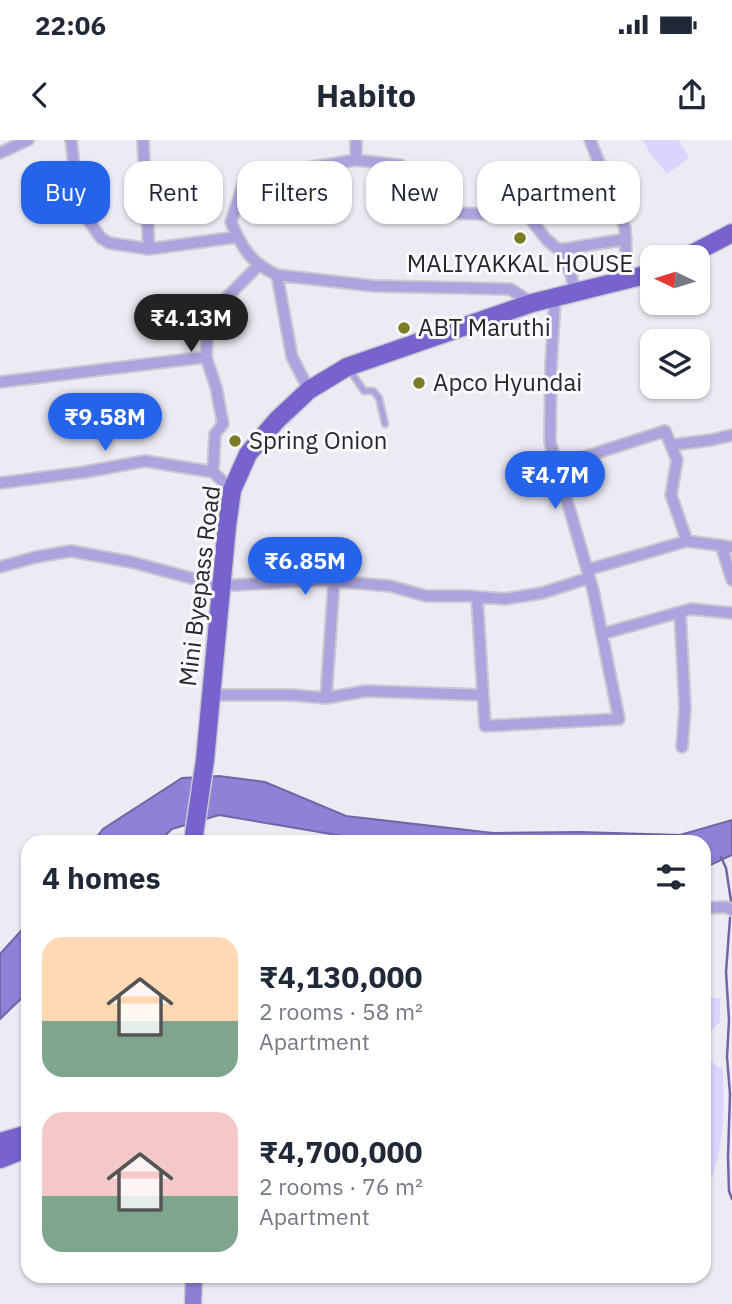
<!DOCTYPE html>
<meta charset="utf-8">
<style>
body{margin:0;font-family:"IBM Plex Sans",sans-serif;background:#f6f6f7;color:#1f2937;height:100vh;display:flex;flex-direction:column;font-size:26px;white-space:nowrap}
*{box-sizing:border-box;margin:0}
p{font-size:23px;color:#747a83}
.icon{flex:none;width:38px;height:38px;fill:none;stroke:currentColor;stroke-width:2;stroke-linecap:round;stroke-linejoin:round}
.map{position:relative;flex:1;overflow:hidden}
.panel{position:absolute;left:21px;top:695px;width:690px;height:448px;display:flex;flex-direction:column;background:#fff;border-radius:21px;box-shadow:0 2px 5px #0004}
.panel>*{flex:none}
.guide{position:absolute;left:21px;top:21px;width:691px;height:63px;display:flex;gap:14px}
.needle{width:46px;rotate:274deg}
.tools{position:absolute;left:640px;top:105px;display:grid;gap:14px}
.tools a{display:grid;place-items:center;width:70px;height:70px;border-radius:14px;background:#fff;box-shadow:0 2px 5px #0004;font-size:35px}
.price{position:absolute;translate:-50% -60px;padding:0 16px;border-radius:24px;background:#2563eb;color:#fff;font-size:23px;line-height:46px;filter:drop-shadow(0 2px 4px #0008)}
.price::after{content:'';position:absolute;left:50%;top:42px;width:21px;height:16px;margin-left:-10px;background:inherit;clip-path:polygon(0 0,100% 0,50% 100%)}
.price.selected{background:#222;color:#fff}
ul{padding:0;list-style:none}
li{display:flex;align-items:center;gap:21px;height:175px;padding:0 21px}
li span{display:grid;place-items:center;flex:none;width:196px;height:140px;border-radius:21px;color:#555}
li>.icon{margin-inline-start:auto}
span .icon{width:84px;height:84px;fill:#fffc;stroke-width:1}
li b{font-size:30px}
h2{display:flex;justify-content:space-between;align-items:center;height:84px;padding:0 21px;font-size:30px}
.chip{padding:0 24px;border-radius:21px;background:#fff;box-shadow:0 2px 5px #0004;font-size:24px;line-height:63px}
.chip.selected{background:#2563eb;color:#fff}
.status{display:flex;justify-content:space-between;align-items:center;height:49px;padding:0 35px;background:#fff;direction:ltr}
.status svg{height:19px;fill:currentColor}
header{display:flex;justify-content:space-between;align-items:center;height:91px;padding:0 21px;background:#fff;font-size:32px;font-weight:800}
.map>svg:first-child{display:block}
</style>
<div class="status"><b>22:06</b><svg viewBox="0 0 49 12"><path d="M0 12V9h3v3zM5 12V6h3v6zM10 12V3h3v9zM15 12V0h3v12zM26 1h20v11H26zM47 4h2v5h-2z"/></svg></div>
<header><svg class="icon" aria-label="back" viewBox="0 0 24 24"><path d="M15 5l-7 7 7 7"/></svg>Habito<svg class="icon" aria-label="share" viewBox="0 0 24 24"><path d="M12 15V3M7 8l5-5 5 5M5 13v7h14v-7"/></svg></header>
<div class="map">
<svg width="732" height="1164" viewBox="0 0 732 1164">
<rect width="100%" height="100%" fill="#ecebf4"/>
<path fill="#d9d5fe" d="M643 0H679L689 18 667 34 649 12Z
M704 855 720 859V882L708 894 704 895Z
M704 916 723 930C724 975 725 1014 704 1055Z"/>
<path fill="#8e81d8" stroke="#6f66a4" stroke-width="2" d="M219 636 265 642 346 676 493 693 580 692 680 695 732 680V715L704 728V702H378L219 675 172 689 158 702H93L103 689 182 638Z
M28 783V852L0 879V814Z"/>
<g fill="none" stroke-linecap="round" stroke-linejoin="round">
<path stroke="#6f66a4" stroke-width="2.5" d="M721 717 726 728 731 761
M730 778 726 832 729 880 727 917 730 954 728 1017 729 1051 732 1059"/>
<g stroke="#c9c8d0" stroke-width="9">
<path id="lane" d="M349 229 364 251H373L379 258 385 284"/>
</g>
<g stroke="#c9c8d0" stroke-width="14">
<path id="street" d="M71 0 79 67 101 98 109 103 149 109 237 97
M143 0 149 109
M590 0 625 88 627 139
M0 13 28 0
M356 20 400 25 403 65 407 71 528 76 547 100 559 110 571 134 575 153
M559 110 626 99
M277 135C251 123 242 108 231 82L245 38 356 20V0
M0 242 206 217
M309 250 292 217 277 135 374 146 510 149 532 163
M671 305 711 300 732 295
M213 332 215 294 223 284 216 247 206 217 209 175 258 126
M559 332 584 317 665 291 677 320 671 355 687 401 587 430
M0 343 85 332 145 321 213 332 232 350
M687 401 732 407
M721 405 732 440
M0 427 36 417 71 411 131 422 221 446 319 440 390 446 426 456H467L505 459 542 453 589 438
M477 457 485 586 619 579 593 450 550 302 551 226 555 158
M680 472 685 568 682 607
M602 494 691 469 732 473
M212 555H292L326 558 366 551 483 555
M326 558 334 441
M704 768 726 767 732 770"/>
</g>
<g stroke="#c9c8d0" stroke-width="19">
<path id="secondary" d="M193 1164 194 1136"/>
</g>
<g stroke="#c9c8d0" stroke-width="21">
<path id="primary" d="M686 117 732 93
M193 702 205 620 227 386 232 350 248 314 277 280 309 250 347 227 532 163 653 133
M0 1002 28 994
M0 1019 28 1008"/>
</g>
<use href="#lane" stroke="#aba4df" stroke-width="5"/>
<use href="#street" stroke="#aba4df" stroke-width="10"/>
<use href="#secondary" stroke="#8c7fd6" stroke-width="16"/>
<use href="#primary" stroke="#7762ce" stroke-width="18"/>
</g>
<g fill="#7c7c24" stroke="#f9f9fe" stroke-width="2.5">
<circle cx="520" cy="98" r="7"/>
<circle cx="404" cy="188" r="7"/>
<circle cx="419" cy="243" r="7"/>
<circle cx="235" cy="301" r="7"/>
</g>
<g text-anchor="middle" stroke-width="6" stroke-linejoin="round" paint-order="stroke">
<g font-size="24" fill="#27272a" stroke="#f9f9fe" text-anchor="start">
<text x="520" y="132" text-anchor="middle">MALIYAKKAL HOUSE</text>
<text x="418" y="196">ABT Maruthi</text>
<text x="433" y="251">Apco Hyundai</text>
<text x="249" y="309">Spring Onion</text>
</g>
<g font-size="24" fill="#27272a" stroke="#f9f9fe">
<text transform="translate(200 446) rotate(-83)" y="8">Mini Byepass Road</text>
</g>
</g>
</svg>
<div class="tools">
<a><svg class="needle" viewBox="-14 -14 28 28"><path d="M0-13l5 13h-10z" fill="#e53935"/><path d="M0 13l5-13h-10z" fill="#747a83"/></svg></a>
<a><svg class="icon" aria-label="layers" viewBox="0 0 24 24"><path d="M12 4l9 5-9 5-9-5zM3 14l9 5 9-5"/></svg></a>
</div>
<b class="price selected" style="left:191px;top:214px">₹4.13M</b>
<b class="price" style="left:105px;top:313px">₹9.58M</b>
<b class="price" style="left:555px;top:371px">₹4.7M</b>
<b class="price" style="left:305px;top:457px">₹6.85M</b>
<div class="guide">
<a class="chip selected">Buy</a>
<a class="chip">Rent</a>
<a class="chip">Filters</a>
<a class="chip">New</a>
<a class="chip">Apartment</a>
</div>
<section class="panel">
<h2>4 homes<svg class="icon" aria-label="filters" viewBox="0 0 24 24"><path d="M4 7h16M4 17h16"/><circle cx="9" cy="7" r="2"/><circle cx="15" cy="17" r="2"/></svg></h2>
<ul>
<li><span style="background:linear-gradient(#ffd9b3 60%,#7fa58c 0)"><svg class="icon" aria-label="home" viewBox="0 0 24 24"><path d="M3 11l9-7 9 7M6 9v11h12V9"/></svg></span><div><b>₹4,130,000</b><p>2 rooms · 58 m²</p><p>Apartment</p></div></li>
<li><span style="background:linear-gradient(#f6c9c9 60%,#7fa58c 0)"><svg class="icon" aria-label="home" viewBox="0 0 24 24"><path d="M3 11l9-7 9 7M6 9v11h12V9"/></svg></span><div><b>₹4,700,000</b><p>2 rooms · 76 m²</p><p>Apartment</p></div></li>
</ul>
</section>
</div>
